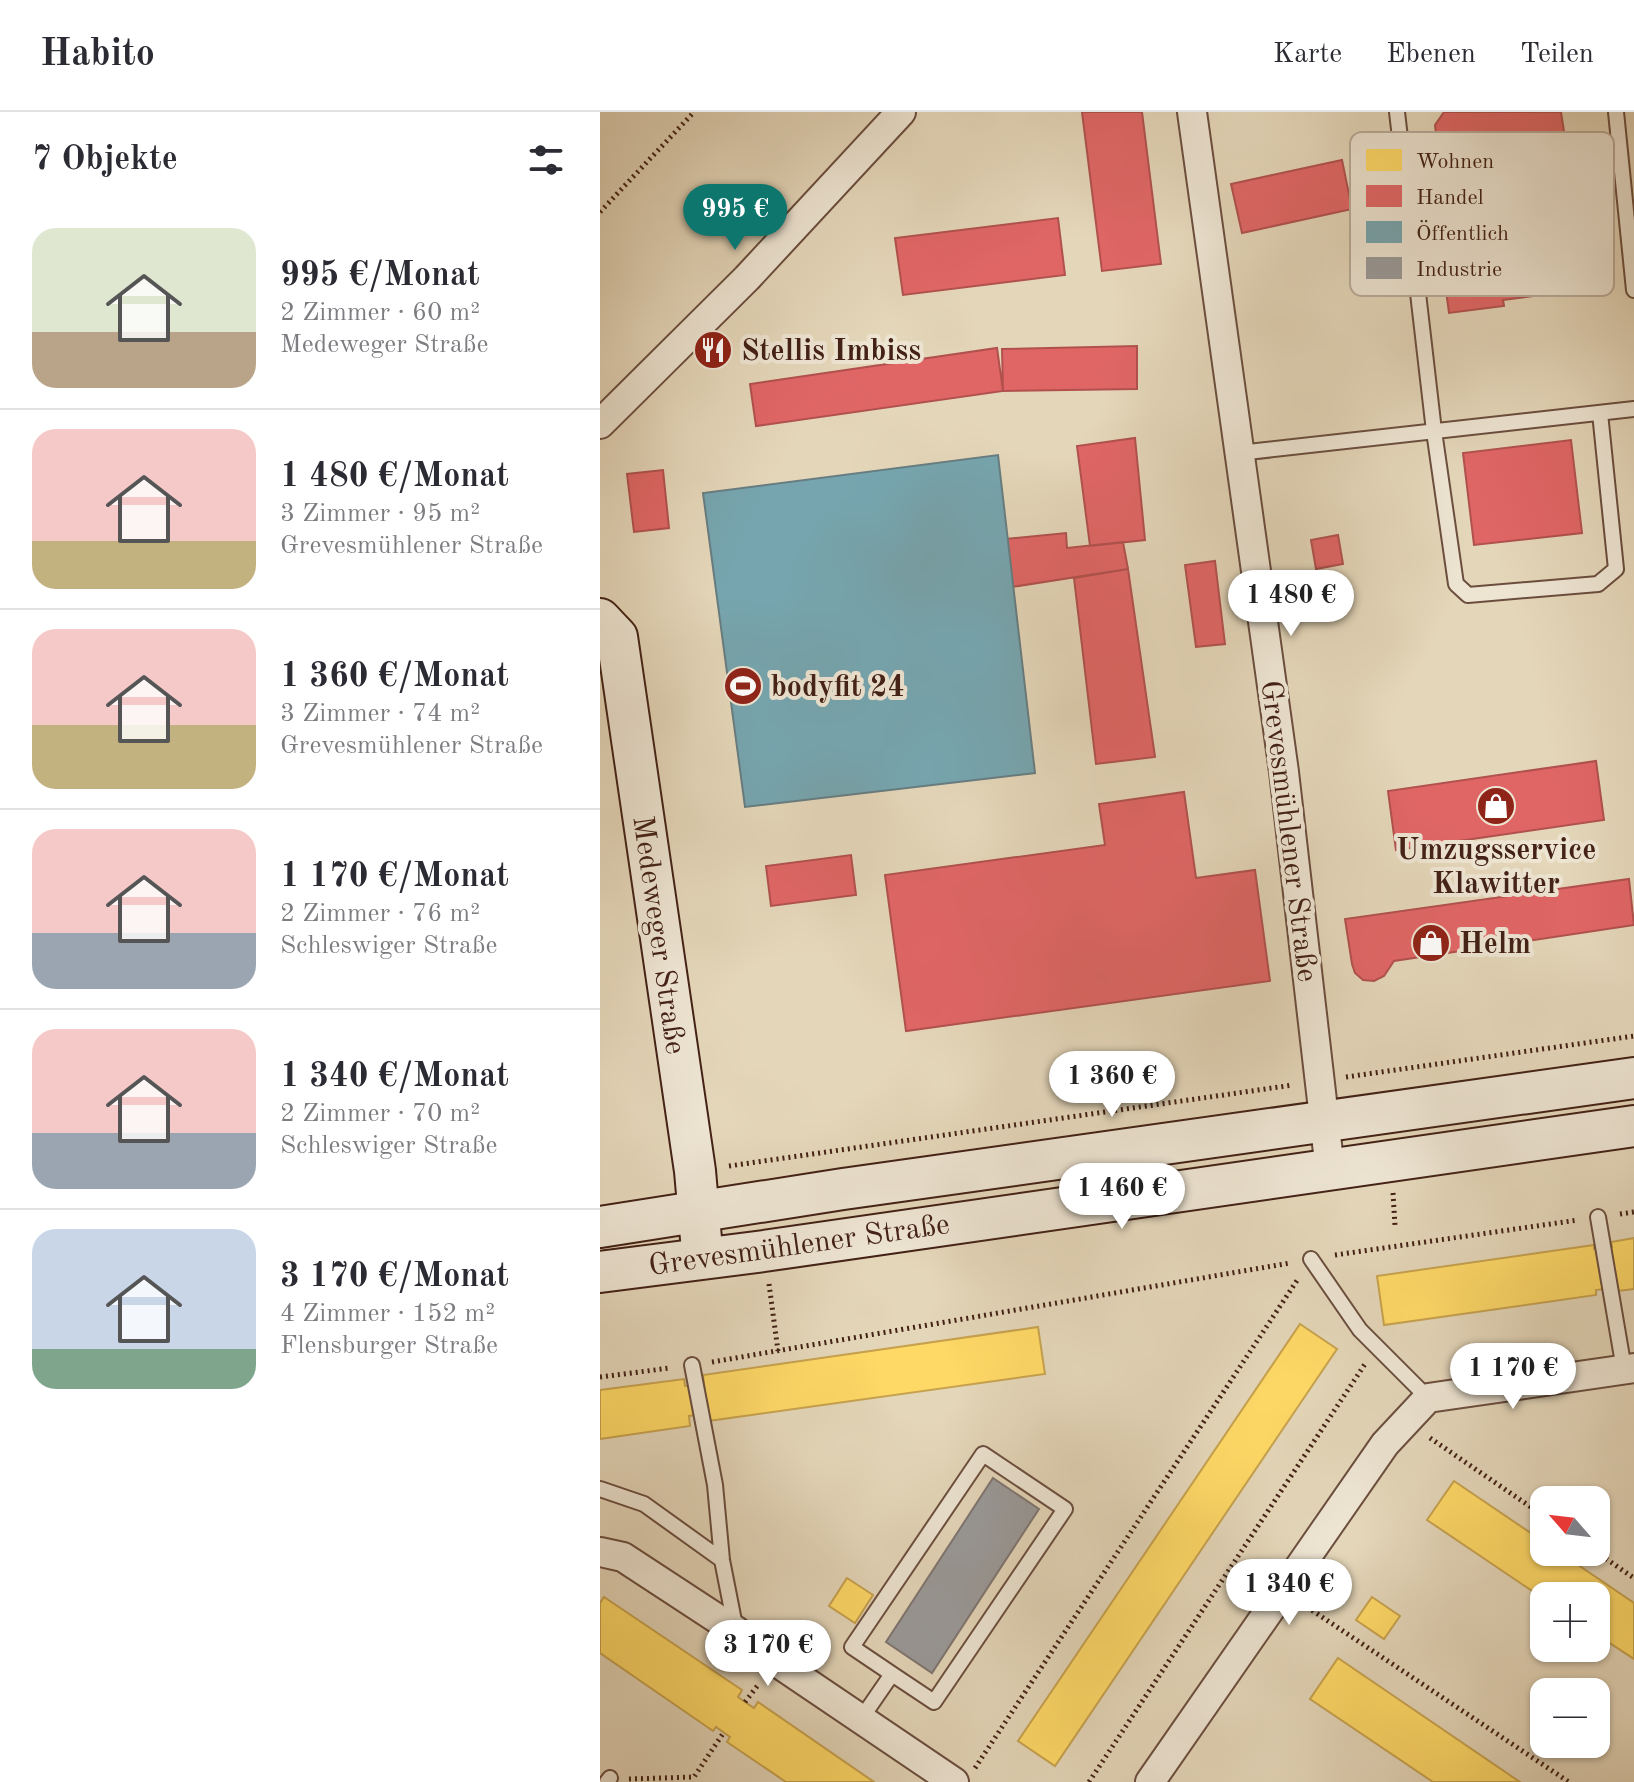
<!DOCTYPE html>
<html lang="de">
<meta charset="utf-8">
<style>
body{margin:0;font-family:"Old Standard TT",serif;background:#f2f2f3;color:#2b2b33;height:100vh;display:flex;flex-direction:column;font-size:30px;white-space:nowrap}
*{box-sizing:border-box;margin:0}
p{font-size:26px;color:#7c7c81}
.icon{flex:none;width:44px;height:44px;fill:none;stroke:currentColor;stroke-width:2;stroke-linecap:round;stroke-linejoin:round}
.map{position:relative;flex:1;overflow:hidden}
.side{display:flex;flex-direction:column;background:#fff;width:600px}
.side>*{flex:none}
.needle{width:52px;rotate:298deg}
.controls{position:absolute;left:930px;top:1374px;display:grid;gap:16px}
.controls a{display:grid;place-items:center;width:80px;height:80px;border-radius:16px;background:#fff;box-shadow:0 2px 6px #0004;font-size:40px}
.price{position:absolute;translate:-50% -68px;padding:0 18px;border-radius:28px;background:#fff;color:#222;font-size:26px;line-height:52px;filter:drop-shadow(0 2px 4px #0008)}
.price::after{content:'';position:absolute;left:50%;top:48px;width:24px;height:18px;margin-left:-12px;background:inherit;clip-path:polygon(0 0,100% 0,50% 100%)}
.price.selected{background:#0f766e;color:#fff}
ul{padding:0;list-style:none}
li{display:flex;align-items:center;gap:24px;height:200px;padding:0 32px}
li+li{border-top:2px solid #e1e1e2}
li span{display:grid;place-items:center;flex:none;width:224px;height:160px;border-radius:24px;color:#555}
li>.icon{margin-inline-start:auto}
span .icon{width:96px;height:96px;fill:#fffc;stroke-width:1}
li b{font-size:34px}
h2{display:flex;justify-content:space-between;align-items:center;height:96px;padding:0 32px;font-size:34px}
header{display:flex;align-items:center;gap:48px;box-sizing:border-box;height:112px;padding:0 40px;background:#fff;border-bottom:2px solid #e1e1e2}
header strong{font-size:38px}
nav{display:flex;gap:44px;margin-inline-start:auto;font-size:28px}
main{display:flex;flex:1;min-height:0}
.map>svg:first-child{display:block}
</style>
<header>
<strong>Habito</strong>
<nav><a>Karte</a><a>Ebenen</a><a>Teilen</a></nav>
</header>
<main>
<section class="side">
<h2>7 Objekte<svg class="icon" aria-label="filters" viewBox="0 0 24 24"><path d="M4 7h16M4 17h16"/><circle cx="9" cy="7" r="2"/><circle cx="15" cy="17" r="2"/></svg></h2>
<ul>
<li><span style="background:linear-gradient(#dfe7d0 65%,#b9a48a 0)"><svg class="icon" aria-label="home" viewBox="0 0 24 24"><path d="M3 11l9-7 9 7M6 9v11h12V9"/></svg></span><div><b>995 €/Monat</b><p>2 Zimmer · 60 m²</p><p>Medeweger Straße</p></div></li>
<li><span style="background:linear-gradient(#f6c9c9 70%,#c2b280 0)"><svg class="icon" aria-label="home" viewBox="0 0 24 24"><path d="M3 11l9-7 9 7M6 9v11h12V9"/></svg></span><div><b>1 480 €/Monat</b><p>3 Zimmer · 95 m²</p><p>Grevesmühlener Straße</p></div></li>
<li><span style="background:linear-gradient(#f6c9c9 60%,#c2b280 0)"><svg class="icon" aria-label="home" viewBox="0 0 24 24"><path d="M3 11l9-7 9 7M6 9v11h12V9"/></svg></span><div><b>1 360 €/Monat</b><p>3 Zimmer · 74 m²</p><p>Grevesmühlener Straße</p></div></li>
<li><span style="background:linear-gradient(#f6c9c9 65%,#9aa5b1 0)"><svg class="icon" aria-label="home" viewBox="0 0 24 24"><path d="M3 11l9-7 9 7M6 9v11h12V9"/></svg></span><div><b>1 170 €/Monat</b><p>2 Zimmer · 76 m²</p><p>Schleswiger Straße</p></div></li>
<li><span style="background:linear-gradient(#f6c9c9 65%,#9aa5b1 0)"><svg class="icon" aria-label="home" viewBox="0 0 24 24"><path d="M3 11l9-7 9 7M6 9v11h12V9"/></svg></span><div><b>1 340 €/Monat</b><p>2 Zimmer · 70 m²</p><p>Schleswiger Straße</p></div></li>
<li><span style="background:linear-gradient(#c9d6e8 75%,#7fa58c 0)"><svg class="icon" aria-label="home" viewBox="0 0 24 24"><path d="M3 11l9-7 9 7M6 9v11h12V9"/></svg></span><div><b>3 170 €/Monat</b><p>4 Zimmer · 152 m²</p><p>Flensburger Straße</p></div></li>
</ul>
</section>
<div class="map">
<svg width="1034" height="1670" viewBox="0 0 1034 1670">
<rect width="100%" height="100%" fill="#e4d6b9"/>
<filter id="stains"><feTurbulence type="fractalNoise" baseFrequency=".0025" numOctaves="4"/><feColorMatrix values="0 0 0 0 .2 0 0 0 0 .09 0 0 0 0 .02 0 0 0 .5 -.17"/></filter>
<radialGradient id="worn" r=".72"><stop offset=".6" stop-color="#630" stop-opacity="0"/><stop offset="1" stop-color="#630" stop-opacity=".3"/></radialGradient>
<path fill="#ffd966" stroke="#c7a24e" stroke-width="2" d="M1034 1126V1177L1018 1179 1017 1175 996 1178V1183L784 1213 777 1164 994 1133V1137L1012 1135 1011 1130Z
M700 1212 737 1237 455 1654 418 1629Z
M438 1215 445 1262 108 1309 103 1263Z
M84 1267 85 1274 103 1272 107 1302 89 1304 90 1314 0 1327V1278Z
M854 1369 944 1430V1440H959L1034 1491V1547L996 1522V1484H944V1487L827 1408Z
M247 1466 273 1483 255 1511 229 1494Z
M4 1485 142 1578 138 1585 145 1590 154 1596 158 1590 274 1670H186L127 1630 130 1625 116 1615 113 1619 0 1541V1491Z
M772 1485 800 1504 784 1527 756 1508Z
M738 1546 920 1670H833L710 1587Z"/>
<path fill="#e06666" stroke="#b1514e" stroke-width="2" d="M482 0H542L561 152 502 159Z
M844 0H961L967 39 976 38 988 124 979 132 981 143 991 148 994 176 903 188 904 194 849 201 829 52 839 50 835 13Z
M742 48 752 97 642 121 631 72Z
M458 106 465 163 303 183 295 126Z
M537 234V277L403 279 402 237Z
M397 236 403 279 156 314 150 272Z
M535 326 545 428 490 434 477 334Z
M971 328 982 421 874 433 863 341Z
M63 358 69 416 34 420 27 362Z
M466 421 467 436 523 430 528 457 412 475 406 427Z
M738 423 743 452 716 457 711 428Z
M615 449 625 532 596 535 585 453Z
M528 457 555 645 496 652 474 466Z
M996 649 1004 708 796 738 788 679Z
M584 680 596 766 655 758 670 869 306 919 285 763 505 733 499 692Z
M251 743 256 783 171 794 166 754Z
M1029 767 1034 813 794 849 784 864 774 869 763 868 755 861 752 852 745 807Z"/>
<path fill="#76a5af" stroke="#677d81" stroke-width="2" d="M398 343 435 661 145 695 103 381Z"/>
<path fill="#999" stroke="#7f7571" stroke-width="2" d="M393 1366 439 1397 332 1561 286 1530Z"/>
<g fill="none" stroke-linecap="round" stroke-linejoin="round">
<g stroke="#6b4e3e" stroke-width="18">
<path id="lane" d="M797 0 834 319 856 472 868 483 998 472 1016 457 1000 301
M1016 0 1034 178
M639 341 1034 297
M998 1105 1024 1257
M711 1147 760 1218 828 1286
M92 1253 115 1373 122 1448 136 1519
M0 1377 44 1392 122 1448
M261 1607 292 1562 334 1590 465 1397 383 1342 252 1535 292 1562
M7 1670 10 1666"/>
</g>
<g stroke="#6b4e3e" stroke-width="32">
<path id="street" d="M592 0 684 660 730 1058
M0 312 147 166 301 0
M0 1440 23 1445 136 1519 175 1549 354 1670
M550 1670 785 1332 828 1286 1034 1256"/>
</g>
<g stroke="#432115" stroke-width="44">
<path id="secondary" d="M0 507 17 525 95 1059 101 1127
M0 1115 243 1077 1034 966
M0 1160 164 1139 1034 1014"/>
</g>
<path stroke="#432115" stroke-width="5" stroke-dasharray="2 4" stroke-linecap="butt" d="M0 100 94 0
M746 965 1034 924
M129 1054 693 973
M793 1081 795 1114
M1020 1102 1034 1100
M735 1143 978 1108
M169 1172 178 1239
M112 1250 690 1151
M0 1265 70 1256
M830 1326 944 1404
M996 1440 1034 1466
M707 1495 969 1670
M145 1590 158 1573
M375 1656 698 1167
M29 1667 94 1665 124 1620
M489 1670 765 1252"/>
<use href="#lane" stroke="#ede4d2" stroke-width="14"/>
<use href="#street" stroke="#ede4d2" stroke-width="28"/>
<use href="#secondary" stroke="#ede4d2" stroke-width="40"/>
</g>
<defs>
<g id="restaurant-disc" transform="scale(2)"><circle r="9.5" fill="#8f2418" stroke="#ede4d2"/><path d="M-5-6h1v4h1v-4h1v4h1v-4h1v5L-1.5 .5V6h-2V.5L-5-1ZM5-6V6H3V1.5H1.5Q1.5-4 5-6Z" fill="#fff"/></g>
<g id="stadium-disc" transform="scale(2)"><circle r="9.5" fill="#8f2418" stroke="#ede4d2"/><path d="M0-5a6.5 5 0 1 0 0 10a6.5 5 0 1 0 0-10ZM-3.5-1.8h7v3.6h-7Z" fill="#fff"/></g>
<g id="shop-disc" transform="scale(2)"><circle r="9.5" fill="#8f2418" stroke="#ede4d2"/><path d="M-5-2.5h2.3a2.7 3.5 0 0 1 5.4 0H5L5.5 6h-11ZM-1.5-2.5h3a1.5 2.3 0 0 0-3 0Z" fill="#fff"/></g>
</defs>
<g fill-rule="evenodd">
<use href="#restaurant-disc" x="113" y="238"/>
<use href="#stadium-disc" x="143" y="574"/>
<use href="#shop-disc" x="896" y="694"/>
<use href="#shop-disc" x="831" y="831"/>
</g>
<g text-anchor="middle" stroke-width="8" stroke-linejoin="round" paint-order="stroke">
<g font-size="30" font-weight="bold" fill="#432115" stroke="#ede4d2" text-anchor="start">
<text x="141" y="248">Stellis Imbiss</text>
<text x="171" y="584">bodyfit 24</text>
<text x="896" y="747" text-anchor="middle">Umzugsservice<tspan x="896" dy="34">Klawitter</tspan></text>
<text x="859" y="841">Helm</text>
</g>
<g font-size="30" fill="#432115" stroke="#ede4d2">
<text transform="translate(690 719) rotate(83)" y="10">Grevesmühlener Straße</text>
<text transform="translate(60 823) rotate(82)" y="10">Medeweger Straße</text>
<text transform="translate(199 1132) rotate(-8)" y="10">Grevesmühlener Straße</text>
</g>
</g>
<rect x="750" y="20" width="264" height="164" rx="12" fill="#ede4d2" stroke="#baaa99" stroke-width="2"/>
<rect x="766" y="37" width="36" height="22" fill="#ffd966"/>
<rect x="766" y="73" width="36" height="22" fill="#e06666"/>
<rect x="766" y="109" width="36" height="22" fill="#76a5af"/>
<rect x="766" y="145" width="36" height="22" fill="#999"/>
<g font-size="22" fill="#432115">
<text x="816" y="56">Wohnen</text>
<text x="816" y="92">Handel</text>
<text x="816" y="128">Öffentlich</text>
<text x="816" y="164">Industrie</text>
</g>
<rect width="100%" height="100%" filter="url(#stains)"/>
<rect width="100%" height="100%" fill="url(#worn)"/>
</svg>
<div class="controls">
<a><svg class="needle" viewBox="-14 -14 28 28"><path d="M0-13l5 13h-10z" fill="#e53935"/><path d="M0 13l5-13h-10z" fill="#7c7c81"/></svg></a>
<a>+</a>
<a>−</a>
</div>
<b class="price selected" style="left:135px;top:140px">995 €</b>
<b class="price" style="left:691px;top:526px">1 480 €</b>
<b class="price" style="left:512px;top:1007px">1 360 €</b>
<b class="price" style="left:522px;top:1119px">1 460 €</b>
<b class="price" style="left:913px;top:1299px">1 170 €</b>
<b class="price" style="left:689px;top:1515px">1 340 €</b>
<b class="price" style="left:168px;top:1576px">3 170 €</b>
</div>
</main>
